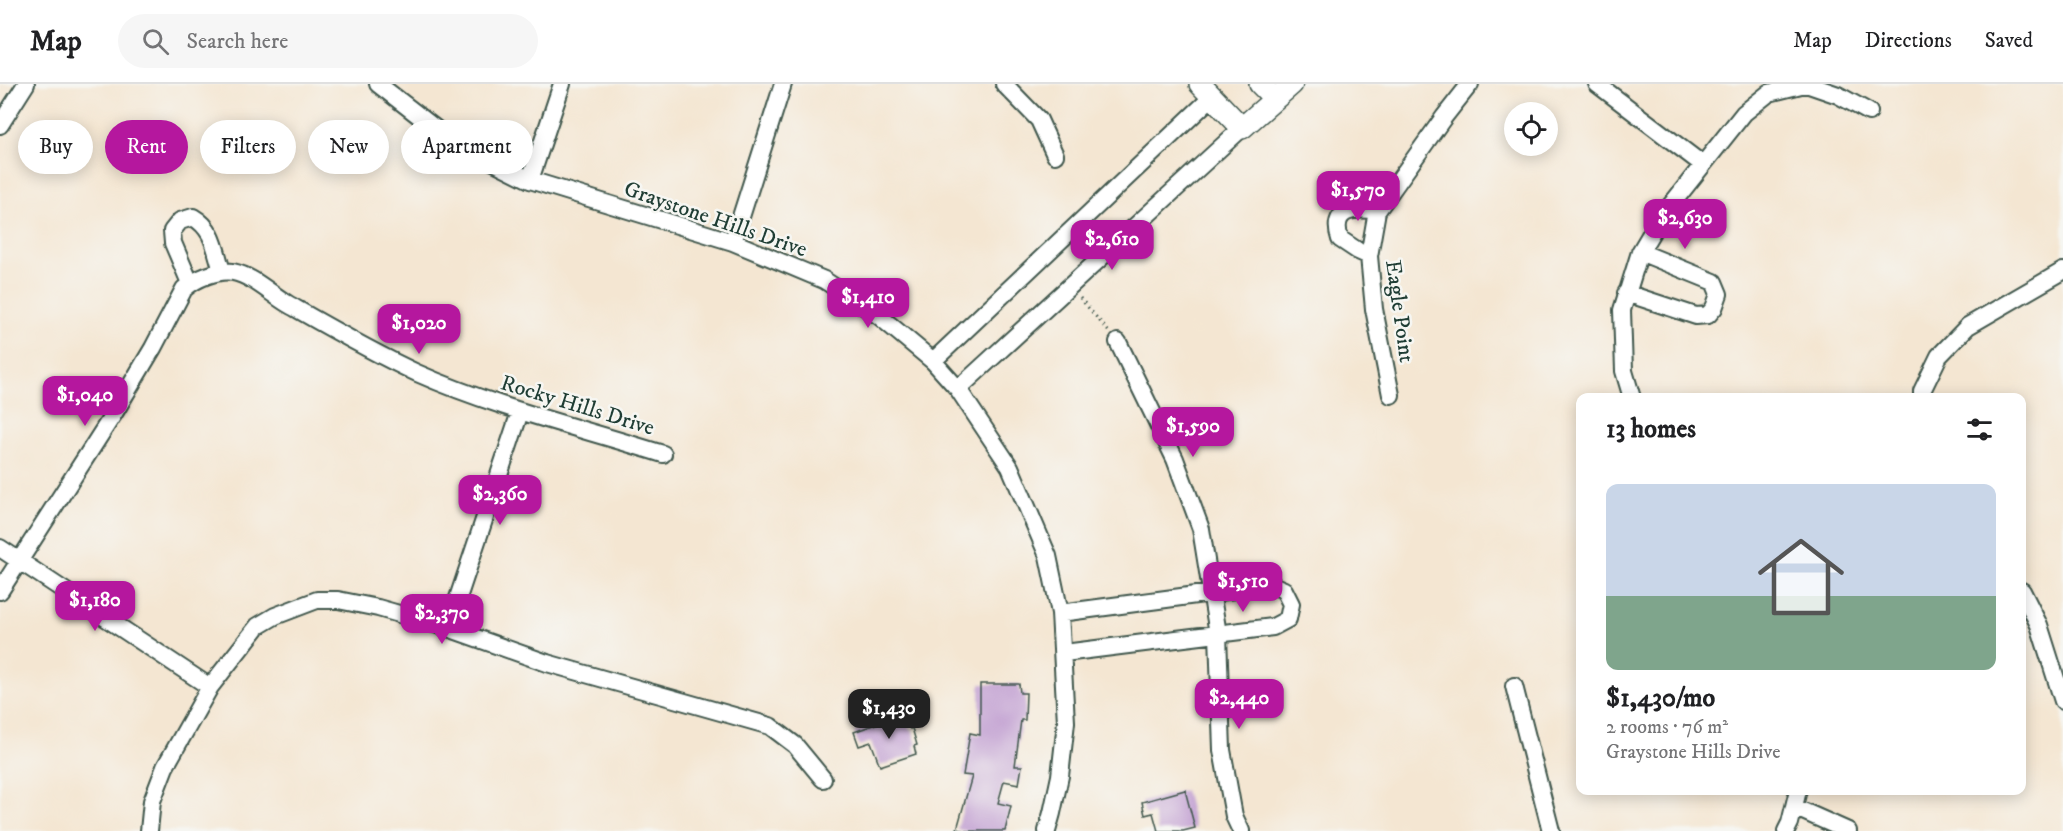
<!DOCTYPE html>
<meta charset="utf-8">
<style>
body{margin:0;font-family:"IM FELL DW Pica",serif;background:#f6f6f6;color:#202124;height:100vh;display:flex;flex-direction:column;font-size:22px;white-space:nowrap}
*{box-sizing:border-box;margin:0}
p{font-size:20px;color:#757577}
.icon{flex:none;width:33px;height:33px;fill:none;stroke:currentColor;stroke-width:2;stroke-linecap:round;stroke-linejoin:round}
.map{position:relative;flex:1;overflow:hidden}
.sheet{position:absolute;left:1576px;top:309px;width:450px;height:402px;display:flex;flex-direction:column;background:#fff;border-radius:12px;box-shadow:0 3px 15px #0003}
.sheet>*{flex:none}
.guide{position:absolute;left:18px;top:36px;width:570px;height:54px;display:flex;gap:12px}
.fabs{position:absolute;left:1504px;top:18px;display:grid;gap:12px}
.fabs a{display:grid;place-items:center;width:54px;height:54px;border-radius:50%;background:#fff;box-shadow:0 3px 15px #0003;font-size:30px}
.price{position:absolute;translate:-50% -51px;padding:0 14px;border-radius:12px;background:#b5179e;color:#fff;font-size:20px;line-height:39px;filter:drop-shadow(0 2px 3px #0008)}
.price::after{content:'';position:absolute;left:50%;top:36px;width:18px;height:14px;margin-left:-9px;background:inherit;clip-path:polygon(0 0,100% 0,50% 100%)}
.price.current{background:#222;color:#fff}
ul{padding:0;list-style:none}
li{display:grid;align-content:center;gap:12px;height:318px;padding:0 30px}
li+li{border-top:2px solid #e0e0e0}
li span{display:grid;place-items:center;height:186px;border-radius:12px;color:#555}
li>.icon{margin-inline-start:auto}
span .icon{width:108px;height:108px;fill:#fffc;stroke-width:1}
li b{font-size:26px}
h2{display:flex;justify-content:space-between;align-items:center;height:72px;padding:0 30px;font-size:26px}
.tag{padding:0 21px;border-radius:27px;background:#fff;box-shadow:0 3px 15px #0003;font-size:21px;line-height:54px}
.tag.current{background:#b5179e;color:#fff}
header{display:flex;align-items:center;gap:36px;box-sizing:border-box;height:84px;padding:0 30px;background:#fff;border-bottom:2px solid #e0e0e0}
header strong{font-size:28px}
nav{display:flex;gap:33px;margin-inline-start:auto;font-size:21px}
.search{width:420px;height:54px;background:#f6f6f6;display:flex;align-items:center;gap:15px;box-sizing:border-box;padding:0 21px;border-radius:33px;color:#757577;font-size:22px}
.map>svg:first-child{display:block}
</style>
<header>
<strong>Map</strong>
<div class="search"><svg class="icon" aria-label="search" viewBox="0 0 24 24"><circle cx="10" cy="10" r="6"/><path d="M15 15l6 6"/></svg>Search here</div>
<nav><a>Map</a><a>Directions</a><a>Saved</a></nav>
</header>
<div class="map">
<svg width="2063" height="747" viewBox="0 0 2063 747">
<rect width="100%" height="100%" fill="#f6f6f2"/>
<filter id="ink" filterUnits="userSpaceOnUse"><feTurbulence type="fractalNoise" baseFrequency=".0167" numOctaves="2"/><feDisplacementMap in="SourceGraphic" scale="12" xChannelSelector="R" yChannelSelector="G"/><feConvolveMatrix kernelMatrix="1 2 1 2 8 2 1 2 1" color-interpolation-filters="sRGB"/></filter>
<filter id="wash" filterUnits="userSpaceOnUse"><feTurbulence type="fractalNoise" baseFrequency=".008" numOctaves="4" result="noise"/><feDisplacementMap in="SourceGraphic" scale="24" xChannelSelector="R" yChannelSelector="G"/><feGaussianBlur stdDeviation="1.35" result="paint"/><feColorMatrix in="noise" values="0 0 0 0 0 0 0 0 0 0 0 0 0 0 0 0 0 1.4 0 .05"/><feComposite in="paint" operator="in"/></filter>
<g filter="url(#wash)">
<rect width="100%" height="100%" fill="#f4e6d2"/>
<g id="blocks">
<path fill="#c09cd0" d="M980 600H1019L1020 609H1026L1025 636H1021L1015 682H1022L1019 700 1004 697 998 719 1011 722 1005 747H966L957 745 972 692 963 691 970 649 980 651Z
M903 630 910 645 912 644 917 661 914 662 916 670 880 682 871 658 859 662 854 648Z
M1185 706 1195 744 1183 747H1158L1153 729 1145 731 1142 718Z"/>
</g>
</g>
<g filter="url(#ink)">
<use href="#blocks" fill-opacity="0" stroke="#3f564c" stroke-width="1.5"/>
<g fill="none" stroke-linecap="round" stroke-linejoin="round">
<g stroke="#3f564c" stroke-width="20">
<path id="minor" d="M378 0 436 45 480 71 530 96 733 158 824 196 879 232 933 277 958 305 1010 383 1048 472 1060 529 1066 638 1060 692 1052 729 1047 747
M1004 0 1039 36 1055 71
M1597 0 1702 80
M1806 0 1838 11 1869 28
M0 41 26 0
M530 96 562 0
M733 158 783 0
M1369 172 1358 167 1340 155C1330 125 1354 123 1377 127
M190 199 173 159 172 147 180 137 193 133C214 145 215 165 222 187
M1626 209 1696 232 1708 231 1714 224 1719 210 1714 198 1640 168
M1118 258 1175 375 1201 445 1218 550 1222 666 1234 732 1241 747
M933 277 1212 13
M958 305 1242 44
M1391 311 1374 225 1369 172 1377 127 1444 33 1470 0
M1632 314 1624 287 1622 226 1640 168 1659 136 1744 29 1769 9 1805 0
M1922 314V307L1939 272 1968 242 2063 187
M0 464 210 603
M0 507 113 331 153 264 184 205C195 195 218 185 233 188 253 192 271 210 288 220 330 244 373 269 417 289 496 324 581 344 663 370
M2022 507 2039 541 2063 617
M1060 529 1272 501 1284 506 1291 520 1288 535 1273 543 1064 569
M448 544 520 328
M1514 602 1551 747
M1794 723 1848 747
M149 747 152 717 165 683 210 603 258 542 275 532 317 516H338L378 524 448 544 547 579 770 642 795 661 823 695
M1786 747 1790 739 1798 706"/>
</g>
<g stroke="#3f564c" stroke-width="24">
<path id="tertiary" d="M1200 0 1242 44 1292 0
M1260 0 1275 15"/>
</g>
<path stroke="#3f564c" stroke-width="3" stroke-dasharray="1.5 4.5" stroke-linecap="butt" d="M1080 214 1109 248"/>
<use href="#minor" stroke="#fff" stroke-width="16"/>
<use href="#tertiary" stroke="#fff" stroke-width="21"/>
</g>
</g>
<g text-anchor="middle" stroke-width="5" stroke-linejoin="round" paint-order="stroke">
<g font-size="22" fill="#1f3d34" stroke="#f6f6f2">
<text transform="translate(716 134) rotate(19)" y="8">Graystone Hills Drive</text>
<text transform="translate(1401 227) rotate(82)" y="8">Eagle Point</text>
<text transform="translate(578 320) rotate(17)" y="8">Rocky Hills Drive</text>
</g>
</g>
</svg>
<div class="fabs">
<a><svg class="icon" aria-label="locate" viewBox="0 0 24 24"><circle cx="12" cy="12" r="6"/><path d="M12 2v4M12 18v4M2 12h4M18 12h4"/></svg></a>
</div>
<b class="price" style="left:1358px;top:138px">$1,570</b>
<b class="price" style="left:1685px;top:166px">$2,630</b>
<b class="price" style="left:1112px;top:187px">$2,610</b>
<b class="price" style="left:868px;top:245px">$1,410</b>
<b class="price" style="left:419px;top:271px">$1,020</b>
<b class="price" style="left:85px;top:343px">$1,040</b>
<b class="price" style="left:1193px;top:374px">$1,590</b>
<b class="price" style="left:500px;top:442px">$2,360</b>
<b class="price" style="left:1243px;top:529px">$1,510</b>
<b class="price" style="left:95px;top:548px">$1,180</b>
<b class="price" style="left:442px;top:561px">$2,370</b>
<b class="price" style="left:1239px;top:646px">$2,440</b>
<b class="price current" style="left:889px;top:656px">$1,430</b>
<div class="guide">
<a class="tag">Buy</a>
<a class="tag current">Rent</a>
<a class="tag">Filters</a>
<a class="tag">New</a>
<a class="tag">Apartment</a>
</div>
<section class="sheet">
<h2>13 homes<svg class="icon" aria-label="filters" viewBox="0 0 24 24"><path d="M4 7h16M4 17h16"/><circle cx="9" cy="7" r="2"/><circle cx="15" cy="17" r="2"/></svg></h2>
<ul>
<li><span style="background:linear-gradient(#c9d6e8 60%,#7fa58c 0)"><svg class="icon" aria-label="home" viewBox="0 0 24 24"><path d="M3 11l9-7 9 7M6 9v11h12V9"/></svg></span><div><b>$1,430/mo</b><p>2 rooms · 76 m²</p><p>Graystone Hills Drive</p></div></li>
</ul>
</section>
</div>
